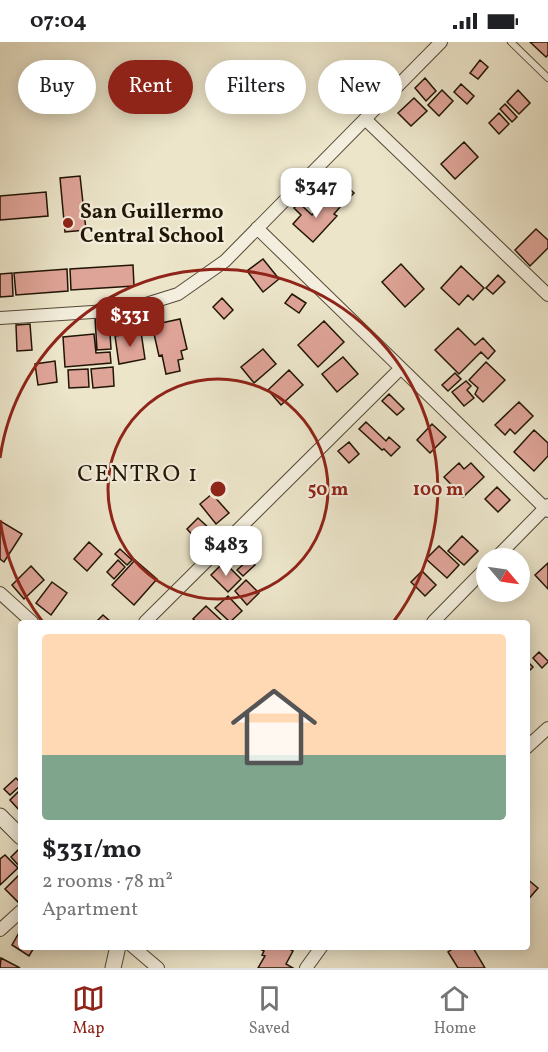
<!DOCTYPE html>
<meta charset="utf-8">
<style>
body{margin:0;font-family:Vollkorn,serif;background:#f6f6f6;color:#202124;height:100vh;display:flex;flex-direction:column;font-size:22px;white-space:nowrap}
*{box-sizing:border-box;margin:0}
p{font-size:20px;color:#757577}
.icon{flex:none;width:33px;height:33px;fill:none;stroke:currentColor;stroke-width:2;stroke-linecap:round;stroke-linejoin:round}
.map{position:relative;flex:1;overflow:hidden}
.panel{position:absolute;left:18px;top:578px;width:512px;height:330px;display:flex;flex-direction:column;background:#fff;border-radius:6px;box-shadow:0 3px 15px #0003}
.panel>*{flex:none}
.top-card{position:absolute;left:18px;top:18px;width:513px;height:54px;display:flex;gap:12px}
.needle{width:39px;rotate:119deg}
.fabs{position:absolute;left:476px;top:506px;display:grid;gap:12px}
.fabs a{display:grid;place-items:center;width:54px;height:54px;border-radius:50%;background:#fff;box-shadow:0 3px 15px #0003;font-size:30px}
.price{position:absolute;translate:-50% -51px;padding:0 14px;border-radius:12px;background:#fff;color:#222;font-size:20px;line-height:39px;filter:drop-shadow(0 2px 3px #0008)}
.price::after{content:'';position:absolute;left:50%;top:36px;width:18px;height:14px;margin-left:-9px;background:inherit;clip-path:polygon(0 0,100% 0,50% 100%)}
.price.active{background:#8f2418;color:#fff}
ul{padding:0;list-style:none}
li{display:grid;align-content:center;gap:12px;height:318px;padding:0 24px}
li+li{border-top:2px solid #e0e0e0}
li span{display:grid;place-items:center;height:186px;border-radius:6px;color:#555}
li>.icon{margin-inline-start:auto}
span .icon{width:108px;height:108px;fill:#fffc;stroke-width:1}
li b{font-size:26px}
.chip{padding:0 21px;border-radius:27px;background:#fff;box-shadow:0 3px 15px #0003;font-size:21px;line-height:54px}
.chip.active{background:#8f2418;color:#fff}
.status{display:flex;justify-content:space-between;align-items:center;height:42px;padding:0 30px;background:#fff;direction:ltr}
.status svg{height:16px;fill:currentColor}
.dock{display:flex;justify-content:space-around;align-items:center;height:84px;border-top:2px solid #e0e0e0;background:#fff;font-size:16px;color:#757577}
.dock a{display:grid;justify-items:center;gap:3px}
.dock .active{color:#8f2418}
.map>svg:first-child{display:block}
</style>
<div class="status"><b>07:04</b><svg viewBox="0 0 49 12"><path d="M0 12V9h3v3zM5 12V6h3v6zM10 12V3h3v9zM15 12V0h3v12zM26 1h20v11H26zM47 4h2v5h-2z"/></svg></div>
<div class="map">
<svg width="548" height="926" viewBox="0 0 548 926">
<rect width="100%" height="100%" fill="#ece5ca"/>
<filter id="stains"><feTurbulence type="fractalNoise" baseFrequency=".00333" numOctaves="4"/><feColorMatrix values="0 0 0 0 .2 0 0 0 0 .09 0 0 0 0 .02 0 0 0 .5 -.17"/></filter>
<radialGradient id="worn" r=".72"><stop offset=".6" stop-color="#630" stop-opacity="0"/><stop offset="1" stop-color="#630" stop-opacity=".3"/></radialGradient>
<path fill="#dfa498" stroke="#211505" stroke-width="1.5" d="M530 0H548V13L546 15Z
M480 18 488 25 478 37 470 31Z
M425 36 436 49 426 59 415 46Z
M461 42 474 54 467 62 454 50Z
M442 48 453 59 439 74 428 63Z
M518 48 530 61 519 72 507 60Z
M414 56 427 69 411 84 398 71Z
M505 62 517 75 512 80 500 67Z
M499 71 509 82 499 92 489 81Z
M464 100 478 115 455 137 441 122Z
M80 134 86 188 65 190 60 136Z
M340 138 354 151 343 162 330 149Z
M46 150 48 174 0 178V154Z
M328 155 340 165 334 172 337 174 313 200 293 182 301 173 294 166 299 161 312 173Z
M536 187 548 198V206L530 224 515 208Z
M263 217 279 237 263 250 247 229Z
M401 222 424 247 405 265 382 240Z
M133 223 134 244 71 248 70 227Z
M461 224 484 246 473 258 468 253 459 263 441 246Z
M67 227 68 249 16 253 14 231Z
M12 231 13 254 0 255V232Z
M498 233 505 240 493 252 486 246Z
M292 252 306 261 299 271 285 261Z
M222 256 233 268 224 277 213 265Z
M109 275 111 307 97 308 95 276Z
M180 277 187 307 181 309 183 317 178 318 180 329 166 332 162 313 159 314 152 283Z
M124 278 125 288 115 289 114 279Z
M324 279 344 300 318 325 298 303Z
M30 282 32 308 17 309 16 283Z
M458 286 475 303 483 296 495 309 488 317 481 310 459 332 435 308Z
M141 290 145 317 119 322 115 294Z
M94 292 96 311 110 310 111 321 65 325 63 295Z
M263 307 276 322 254 341 241 325Z
M343 315 358 332 337 350 322 332Z
M55 319 57 340 38 343 35 322Z
M486 320 505 338 483 360 475 352 478 346 469 338Z
M113 325 114 344 93 346 91 327Z
M88 327 89 345 69 346 68 328Z
M289 328 303 343 281 363 268 348Z
M455 331 461 337 448 349 442 343Z
M466 339 471 344 467 348 474 356 464 364 452 350Z
M389 352 404 367 397 373 382 359Z
M519 360 533 374 515 392 510 387 505 393 495 383Z
M366 380 386 399 389 395 400 405 391 414 384 407 382 408 359 387Z
M432 382 446 395 430 411 417 398Z
M534 388 548 401V414L534 429 514 410Z
M349 400 359 412 349 421 338 409Z
M459 421 464 427 471 421 484 435 463 455 444 435Z
M497 445 510 458 498 470 485 457Z
M212 452 229 471 216 482 200 462Z
M198 476 210 487 198 499 187 487Z
M0 479 22 492 4 520 0 517Z
M462 494 478 509 464 523 448 509Z
M248 498 256 505 249 513 241 507Z
M89 500 102 512 87 529 74 517Z
M439 504 459 523 447 536 426 517Z
M120 507 132 518 127 523 115 512Z
M249 517 255 523 243 534 237 528Z
M118 518 125 525 114 537 107 530Z
M135 518 157 537 134 563 112 543Z
M224 520 241 537 228 550 211 533Z
M548 521V547L535 533Z
M31 524 44 538 24 557 12 543Z
M422 529 436 543 425 554 411 540Z
M246 538 259 551 247 563 235 549Z
M52 540 67 551 51 573 36 561Z
M228 554 242 569 230 580 215 566Z
M206 564 223 580H197L193 577Z
M103 573 111 580H96Z
M539 610 548 619V620L542 626 533 616Z
M526 618 533 625 526 632Z
M16 736 21 741V743L10 753 4 747Z
M21 747V770L10 758Z
M20 806 21 807V826L11 815Z
M5 813 18 826 0 843V817Z
M21 831V856L18 860 5 847Z
M526 836 538 846 526 860Z
M20 889 21 904H35L29 914 12 903Z
M262 904H285L293 909 286 922 293 926H258L265 914 262 913 264 909 260 907Z
M457 904H472L485 926H458L448 910Z
M1 916 20 926H0Z"/>
<g fill="none" stroke-linecap="round" stroke-linejoin="round">
<g stroke="#544936" stroke-width="8">
<path id="service" d="M511 0 548 36"/>
</g>
<g stroke="#544936" stroke-width="14">
<path id="minor" d="M365 77 548 253
M257 186 548 469
M0 276 108 269 143 263 178 252 225 219 441 0
M496 516 548 463
M0 551 32 580
M145 580 401 326
M433 580 486 526
M526 706 548 686
M0 888 21 869
M132 904 158 926
M306 926 322 904"/>
</g>
<g stroke="#544936" stroke-width="17">
<path id="tertiary" d="M0 774 21 795
M113 926 118 904"/>
</g>
<use href="#service" stroke="#f3eedd" stroke-width="6"/>
<use href="#minor" stroke="#f3eedd" stroke-width="12"/>
<use href="#tertiary" stroke="#f3eedd" stroke-width="15"/>
</g>
<g fill="none" stroke="#8f2418" stroke-width="3">
<circle cx="218" cy="447" r="110"/>
<path d="M42 579A220 220 0 0 1 0 478M0 416A220 220 0 1 1 394 579"/>
</g>
<circle fill="#8f2418" stroke="#f3eedd" stroke-width="2" cx="68" cy="181" r="6"/>
<g text-anchor="middle" stroke-width="4.5" stroke-linejoin="round" paint-order="stroke">
<g font-size="21" font-weight="bold" fill="#211505" stroke="#f3eedd" text-anchor="start">
<text x="80" y="176">San Guillermo<tspan x="80" dy="24">Central School</tspan></text>
</g>
<g font-size="24" letter-spacing="1.5" fill="#211505" stroke="#f3eedd">
<text x="138" y="439">CENTRO 1</text>
</g>
</g>
<circle cx="218" cy="447" r="9" fill="#8f2418" stroke="#f3eedd" stroke-width="3"/>
<g font-size="18" text-anchor="middle" font-weight="bold" fill="#8f2418" stroke="#f3eedd" stroke-width="4.5" stroke-linejoin="round" paint-order="stroke">
<text x="328" y="453">50 m</text>
<text x="438" y="453">100 m</text>
</g>
<rect width="100%" height="100%" filter="url(#stains)"/>
<rect width="100%" height="100%" fill="url(#worn)"/>
</svg>
<div class="fabs">
<a><svg class="needle" viewBox="-14 -14 28 28"><path d="M0-13l5 13h-10z" fill="#e53935"/><path d="M0 13l5-13h-10z" fill="#757577"/></svg></a>
</div>
<b class="price" style="left:316px;top:177px">$347</b>
<b class="price active" style="left:130px;top:306px">$331</b>
<b class="price" style="left:226px;top:535px">$483</b>
<div class="top-card">
<a class="chip">Buy</a>
<a class="chip active">Rent</a>
<a class="chip">Filters</a>
<a class="chip">New</a>
</div>
<section class="panel">
<ul>
<li><span style="background:linear-gradient(#ffd9b3 65%,#7fa58c 0)"><svg class="icon" aria-label="home" viewBox="0 0 24 24"><path d="M3 11l9-7 9 7M6 9v11h12V9"/></svg></span><div><b>$331/mo</b><p>2 rooms · 78 m²</p><p>Apartment</p></div></li>
</ul>
</section>
</div>
<nav class="dock">
<a class="active"><svg class="icon" aria-label="map" viewBox="0 0 24 24"><path d="M3 6l6-2 6 2 6-2v14l-6 2-6-2-6 2zM9 4v14M15 6v14"/></svg>Map</a>
<a><svg class="icon" aria-label="saved" viewBox="0 0 24 24"><path d="M7 4h10v16l-5-4-5 4z"/></svg>Saved</a>
<a><svg class="icon" aria-label="home" viewBox="0 0 24 24"><path d="M3 11l9-7 9 7M6 9v11h12V9"/></svg>Home</a>
</nav>
